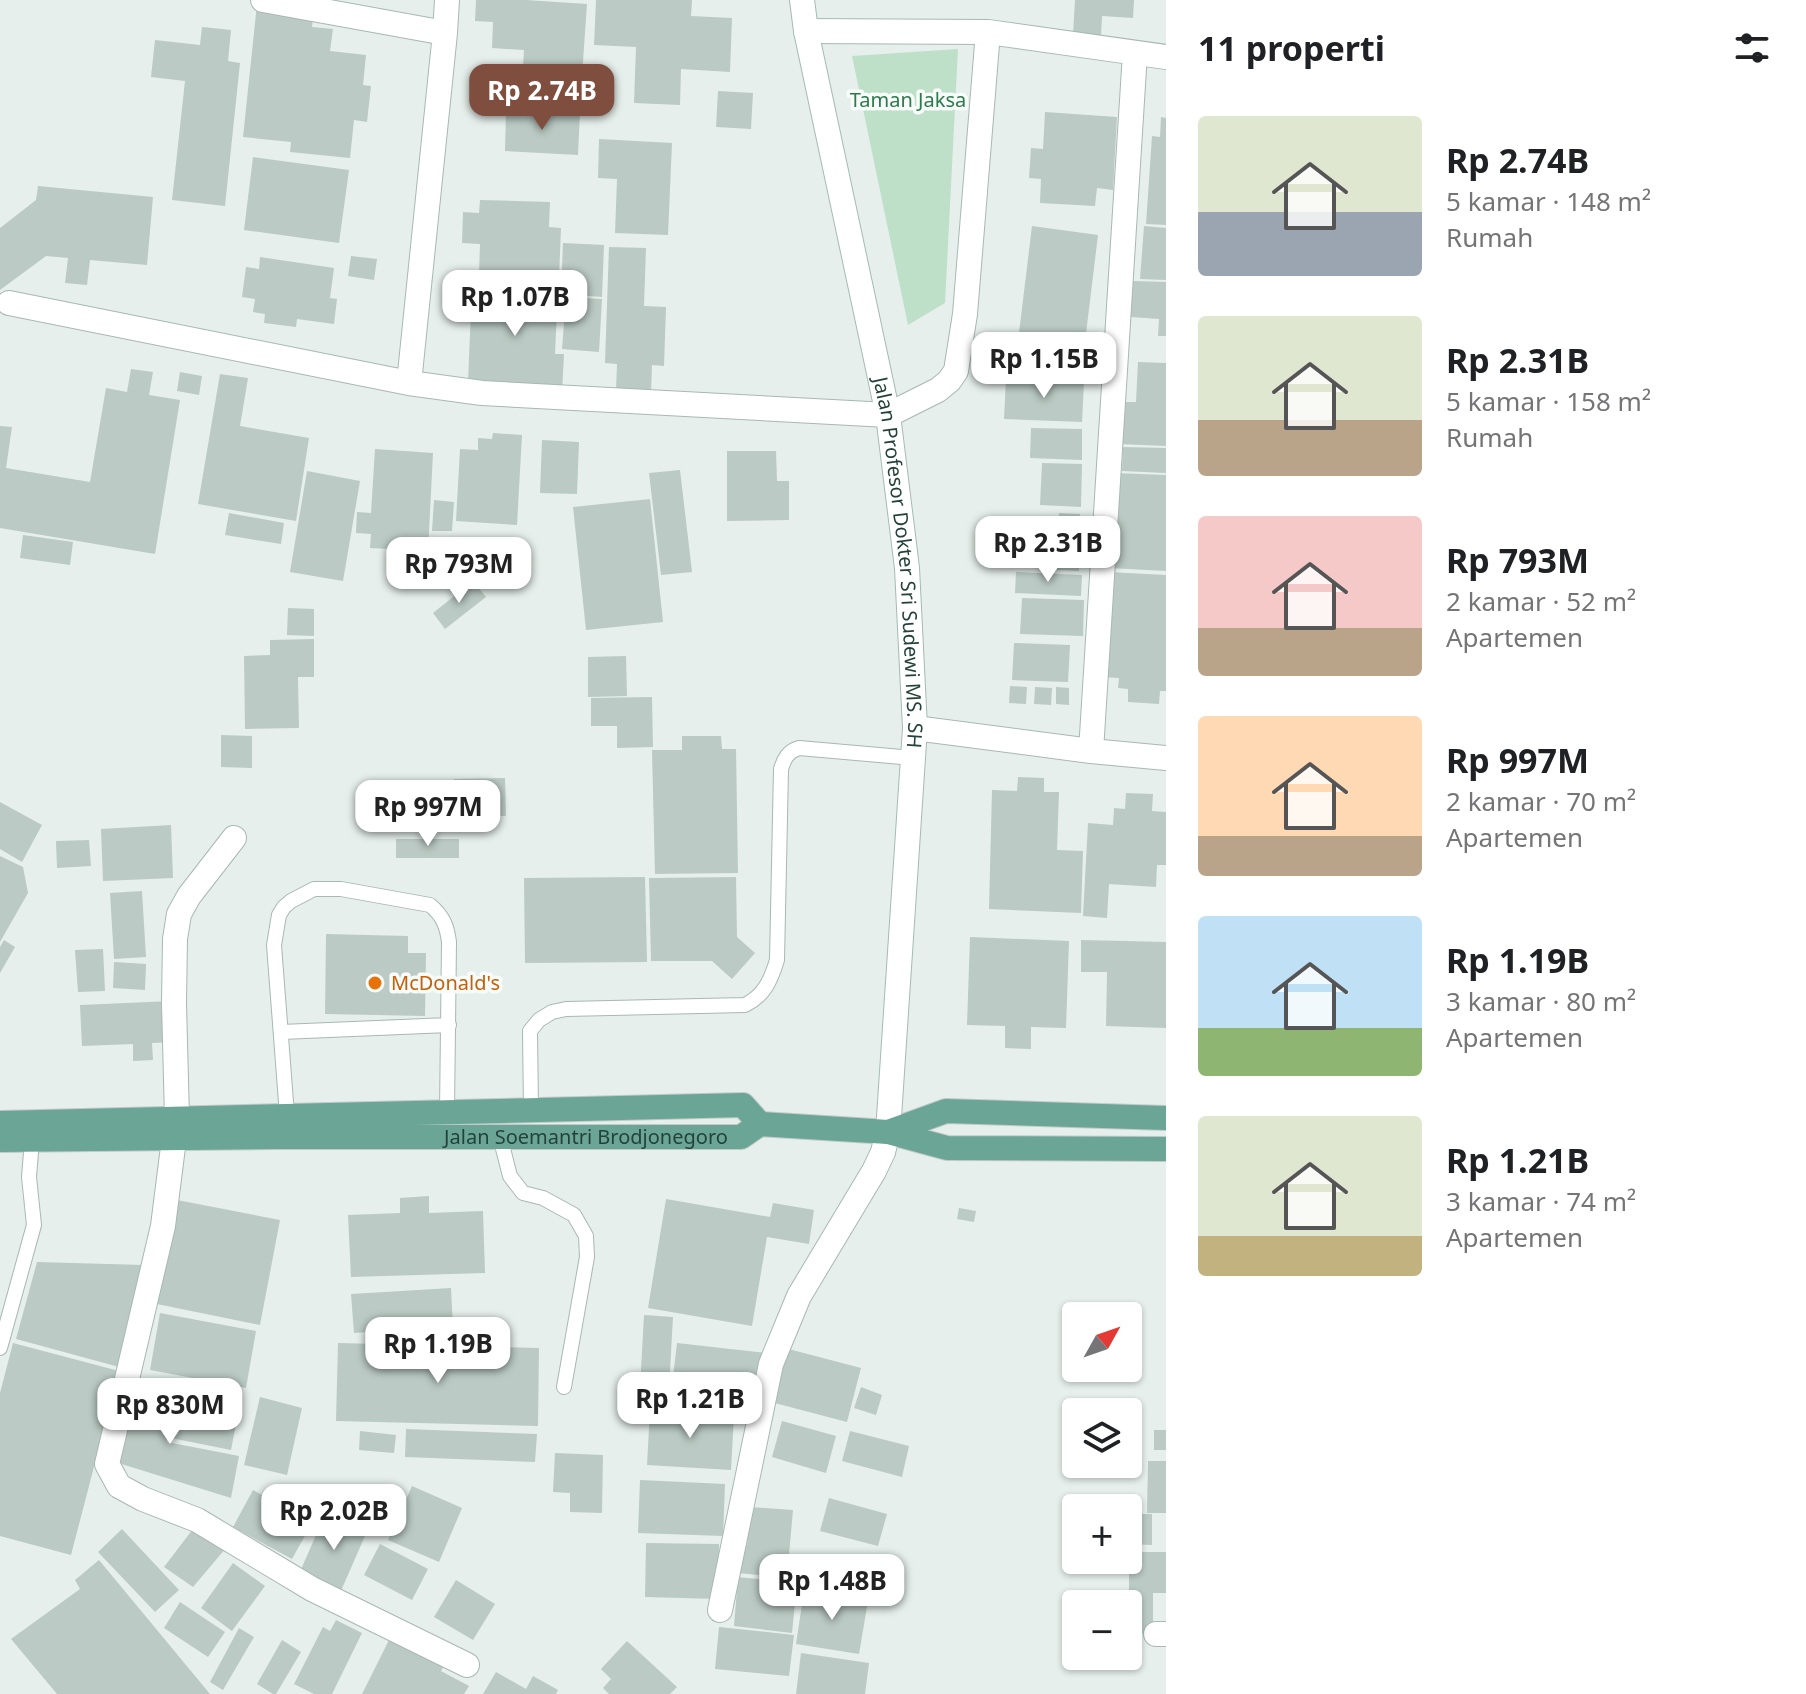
<!DOCTYPE html>
<html lang="id">
<meta charset="utf-8">
<style>
body{margin:0;font-family:"Noto Sans",sans-serif;background:#f6f6f6;color:#202124;height:100vh;display:flex;flex-direction:column;font-size:30px;white-space:nowrap}
*{box-sizing:border-box;margin:0}
p{font-size:26px;color:#757577}
.icon{flex:none;width:44px;height:44px;fill:none;stroke:currentColor;stroke-width:2;stroke-linecap:round;stroke-linejoin:round}
.map{position:relative;flex:1;overflow:hidden}
.sheet{display:flex;flex-direction:column;background:#fff;width:640px}
.sheet>*{flex:none}
.needle{width:52px;rotate:50deg}
.controls{position:absolute;left:1062px;top:1302px;display:grid;gap:16px}
.controls a{display:grid;place-items:center;width:80px;height:80px;border-radius:8px;background:#fff;box-shadow:0 2px 6px #0004;font-size:40px}
.price{position:absolute;translate:-50% -68px;padding:0 18px;border-radius:16px;background:#fff;color:#222;font-size:26px;line-height:52px;filter:drop-shadow(0 2px 4px #0008)}
.price::after{content:'';position:absolute;left:50%;top:48px;width:24px;height:18px;margin-left:-12px;background:inherit;clip-path:polygon(0 0,100% 0,50% 100%)}
.price.selected{background:#7f4e3f;color:#fff}
ul{padding:0;list-style:none}
li{display:flex;align-items:center;gap:24px;height:200px;padding:0 32px}
li span{display:grid;place-items:center;flex:none;width:224px;height:160px;border-radius:8px;color:#555}
li>.icon{margin-inline-start:auto}
span .icon{width:96px;height:96px;fill:#fffc;stroke-width:1}
li b{font-size:34px}
h2{display:flex;justify-content:space-between;align-items:center;height:96px;padding:0 32px;font-size:34px}
main{display:flex;flex:1;min-height:0}
.map>svg:first-child{display:block}
</style>
<main>
<div class="map">
<svg width="1166" height="1694" viewBox="0 0 1166 1694">
<rect width="100%" height="100%" fill="#e6efeb"/>
<path fill="#bfe0c8" d="M958 49 945 303 908 325 852 56Z"/>
<path fill="#bbcac4" d="M476 0H526L587 4 581 90 522 85 524 50 492 48 493 22 475 21Z
M596 0H692L691 16 732 18 730 72 681 69 680 105 634 103 636 47 594 45Z
M1075 0H1134L1133 18 1102 16 1101 36 1073 35Z
M257 4 314 10 312 27 333 29 330 51 366 55 363 85 371 86 367 122 354 120 350 158 290 152 291 142 243 137Z
M202 27 231 30 228 61 240 63 225 206 172 200 185 81 151 77 155 40 200 45Z
M718 91 753 93 751 129 716 127Z
M506 109 580 112 578 155 505 151Z
M1045 112 1117 117 1113 190 1097 188 1095 206 1040 203 1041 179 1029 178 1031 148 1043 149Z
M1161 117 1166 118V225L1146 224 1152 136 1160 137Z
M599 139 672 143 668 235 615 233 617 179 598 178Z
M253 157 349 170 339 243 244 230Z
M38 186 153 197 147 265 90 260 87 285 65 283 68 258 46 256 0 290V228L36 200Z
M480 200 550 202 549 227 561 228 559 278 479 274 480 244 462 243 463 212 479 213Z
M1032 226 1098 235 1085 342 1019 333Z
M1144 226 1166 228V280L1140 279Z
M563 243 604 245 602 297 561 294Z
M609 247 646 248 644 306 666 307 664 366 652 365 651 392 616 391 617 364 605 363Z
M351 256 377 259 374 280 348 276Z
M260 257 334 268 330 298 337 299 334 324 297 319 296 327 264 323 265 314 253 312 255 299 242 297 246 267 259 269Z
M1133 281 1166 282V336H1158L1159 319 1131 317Z
M472 285 558 289 555 354H564L562 393 468 382Z
M566 297 602 299 599 352 562 349Z
M1056 343 1085 345 1084 369 1055 368Z
M1138 362 1166 363V446L1118 444 1120 402H1136Z
M131 369 153 372 149 395 180 400 155 554 0 528V426L12 427 6 468 90 482 106 388 127 392Z
M180 372 202 376 199 395 177 391Z
M220 374 248 378 240 426 309 438 296 521 198 504Z
M1006 379 1084 382 1082 422 1004 419Z
M1031 428 1082 429V460L1030 458Z
M493 433 522 435 517 525 456 521 460 449 478 450V438L492 439Z
M542 440 579 442 577 494 540 493Z
M1123 447 1166 448V473L1122 471Z
M375 449 433 453 428 551 370 548 371 534 356 533 357 512 371 513Z
M727 451H776L777 481H789V520L727 521Z
M1042 463 1082 464 1081 507 1040 505Z
M680 470 692 572 661 575 649 473Z
M307 471 360 481 343 581 290 572Z
M1113 473 1166 475V571L1109 568Z
M650 499 663 622 586 630 573 507Z
M434 500 454 502 452 531H432Z
M229 513 284 523 281 544 225 535Z
M1059 513 1080 514 1079 571 1057 570Z
M23 535 73 542 70 565 20 558Z
M1016 572 1082 575 1081 596 1015 593Z
M1108 572 1166 575V691H1160L1159 704 1128 702V689L1118 688 1119 678 1101 677Z
M473 581 486 597 445 629 433 613Z
M1022 598 1084 600 1083 636 1020 634Z
M288 608 314 609V636L287 635Z
M314 639V677H298L299 728 245 729 244 656 270 655V640Z
M1014 643 1070 645 1068 682 1012 680Z
M626 656 627 696 588 697V657Z
M1010 686 1027 687 1026 704 1009 703Z
M1035 687 1052 688 1051 705 1034 704Z
M1056 687 1069 688V705L1056 704Z
M652 697 653 747 617 748V726H591V698Z
M221 735 252 736V768L221 767Z
M682 736H721L722 749H736L738 873 655 874 652 750H682Z
M1018 777 1044 778V792H1059L1057 850 1083 851 1081 913 989 909 992 790 1017 791Z
M505 778 506 816H454V779Z
M1126 793 1153 794 1152 811 1166 812V865H1157L1156 887 1109 884 1107 918 1083 916 1088 823 1113 825 1114 808 1125 809Z
M0 802 42 825 22 862 0 849Z
M171 825 173 878 103 881 101 829Z
M396 839H459V858H396Z
M89 840 91 866 57 868 56 841Z
M0 856 23 867 28 893 0 942Z
M645 877 647 962 525 963 524 878Z
M736 877 737 937 755 953 732 979 712 961H651L649 878Z
M142 891 146 957 114 959 110 893Z
M326 934 408 936V953H426L425 1016 325 1014Z
M970 937 1069 941 1066 1028 1031 1027V1049L1005 1048V1026L967 1025Z
M4 940 15 947 0 973V947Z
M1081 940 1166 942V1028L1106 1026 1107 972H1081Z
M103 949 105 991 78 992 75 950Z
M114 962 146 964 145 990 113 988Z
M172 1001 174 1042 152 1043 153 1060 133 1061V1044L82 1046 80 1005Z
M429 1196V1213L483 1211 485 1273 351 1277 348 1215 400 1213V1198Z
M666 1199 770 1217 773 1203 814 1210 809 1244 767 1237 752 1326 648 1308Z
M177 1200 280 1220 260 1325 157 1304Z
M959 1208 976 1211 974 1222 957 1219Z
M37 1262 144 1265 119 1367 16 1339Z
M451 1288 453 1327 354 1333 351 1294Z
M160 1313 256 1331 246 1388 150 1370Z
M644 1315 673 1317 669 1389 640 1387Z
M13 1343 119 1371 71 1555 0 1536V1393Z
M338 1343 539 1348 538 1426 336 1421Z
M677 1343 766 1353 760 1405 671 1394Z
M781 1347 861 1368 847 1422 767 1401Z
M137 1382 177 1389 167 1442 239 1456 231 1498 115 1462Z
M861 1387 882 1395 876 1415 854 1408Z
M180 1392 240 1404 231 1450 171 1438Z
M260 1397 302 1408 287 1475 244 1465Z
M650 1410 734 1415 731 1470 647 1465Z
M782 1421 836 1436 826 1473 772 1457Z
M406 1429 537 1434 535 1462 405 1457Z
M1154 1430H1166V1450H1154Z
M360 1431 396 1435 394 1453 359 1450Z
M850 1431 909 1446 902 1477 842 1461Z
M555 1453 603 1455 602 1513 570 1512V1493L553 1492Z
M1148 1461H1166V1513H1147Z
M640 1480 725 1484 723 1536 638 1533Z
M412 1486 462 1508 439 1562 388 1540Z
M253 1490 312 1523 292 1559 233 1527Z
M829 1498 887 1514 878 1546 820 1531Z
M750 1507 793 1510 787 1577 736 1573 739 1546H747Z
M327 1510 368 1529 340 1593 299 1574Z
M1128 1514H1152V1545L1128 1544Z
M196 1525 226 1548 193 1587 164 1567Z
M122 1529 179 1590 155 1612 98 1552Z
M646 1543 719 1544 718 1599 645 1597Z
M380 1544 428 1569 412 1600 364 1575Z
M1129 1552H1166V1593H1153V1634L1129 1633Z
M99 1560 210 1694H57L11 1639 80 1589 75 1580Z
M233 1563 265 1586 232 1631 201 1608Z
M738 1577 797 1583 792 1633 734 1626Z
M456 1580 495 1604 473 1640 434 1617Z
M804 1591 868 1601 859 1654 796 1644Z
M180 1602 225 1632 208 1657 164 1628Z
M336 1620 362 1633 332 1694H314L294 1684 323 1627 330 1631Z
M719 1627 794 1635 789 1676 715 1669Z
M239 1628 254 1637 223 1690 210 1682Z
M392 1634 446 1662 441 1671 469 1686 464 1694H362Z
M282 1640 301 1652 276 1694H273L257 1684Z
M627 1641 677 1687 670 1694H609L603 1688 611 1679 601 1669Z
M801 1653 869 1663 865 1694H796Z
M496 1672 526 1689 533 1676 558 1690 556 1694H483Z"/>
<g fill="none" stroke-linecap="round" stroke-linejoin="round">
<g stroke="#a8b8b2" stroke-width="16">
<path id="lane" d="M281 1032 449 1025
M531 1110 530 1031 539 1020 552 1012 566 1009 745 1005C764 996 771 980 777 960L781 769C784 759 788 751 799 748L913 758
M287 1115 274 945 279 915 284 907 291 901 314 889H341L430 905C443 916 447 926 449 942L447 1112
M500 1137 510 1176 523 1193 543 1198 574 1215 586 1236 587 1257 564 1387
M0 1348 34 1225 29 1177 32 1140"/>
</g>
<g stroke="#a8b8b2" stroke-width="26">
<path id="street" d="M263 0 445 33 409 383 482 393 888 415 938 390 949 381 956 371 965 314 988 32
M806 31 988 32 1166 57
M445 33 447 0
M9 303 409 383
M915 728 1091 751 1166 758
M1091 751 1135 53
M177 1118 174 1003 175 939 179 914 189 896 234 838
M174 1139 163 1226 107 1464 119 1486 143 1499 197 1520 312 1589 467 1665
M720 1610 771 1364 799 1296 874 1171 883 1152 888 1132
M1156 1634H1166"/>
</g>
<g stroke="#a4bbb3" stroke-width="26">
<g id="secondary">
<path id="s1" d="M802 0 806 31 888 415 907 568 915 728 888 1132"/>
</g>
</g>
<g stroke="#c2cac8" stroke-width="26">
<g id="primary">
<path d="M0 1123 743 1105 760 1124"/>
<path d="M888 1132 946 1111 1166 1118"/>
<path id="s2" d="M0 1140 276 1137H741L760 1124 888 1132 947 1148 1166 1149"/>
</g>
</g>
<use href="#lane" stroke="#fff" stroke-width="14"/>
<use href="#street" stroke="#fff" stroke-width="24"/>
<use href="#secondary" stroke="#fff" stroke-width="24"/>
<use href="#primary" stroke="#6aa596" stroke-width="24"/>
</g>
<circle fill="#e8710a" stroke="#f7fbf9" stroke-width="3" cx="375" cy="983" r="8"/>
<g text-anchor="middle" stroke-width="7" stroke-linejoin="round" paint-order="stroke">
<g font-size="20" fill="#2d7a4b" stroke="#f7fbf9">
<text x="908" y="107">Taman Jaksa</text>
</g>
<g font-size="20" fill="#24423a" stroke="#f7fbf9">
<text dy="7" stroke="none"><textPath href="#s1" startOffset="572">Jalan Profesor Dokter Sri Sudewi MS. SH</textPath></text>
<text dy="7" stroke="none"><textPath href="#s2" startOffset="586">Jalan Soemantri Brodjonegoro</textPath></text>
</g>
<g font-size="20" fill="#c56008" stroke="#f7fbf9" text-anchor="start">
<text x="391" y="990">McDonald's</text>
</g>
</g>
</svg>
<div class="controls">
<a><svg class="needle" viewBox="-14 -14 28 28"><path d="M0-13l5 13h-10z" fill="#e53935"/><path d="M0 13l5-13h-10z" fill="#757577"/></svg></a>
<a><svg class="icon" aria-label="layers" viewBox="0 0 24 24"><path d="M12 4l9 5-9 5-9-5zM3 14l9 5 9-5"/></svg></a>
<a>+</a>
<a>−</a>
</div>
<b class="price selected" style="left:542px;top:132px">Rp 2.74B</b>
<b class="price" style="left:515px;top:338px">Rp 1.07B</b>
<b class="price" style="left:1044px;top:400px">Rp 1.15B</b>
<b class="price" style="left:1048px;top:584px">Rp 2.31B</b>
<b class="price" style="left:459px;top:605px">Rp 793M</b>
<b class="price" style="left:428px;top:848px">Rp 997M</b>
<b class="price" style="left:438px;top:1385px">Rp 1.19B</b>
<b class="price" style="left:690px;top:1440px">Rp 1.21B</b>
<b class="price" style="left:170px;top:1446px">Rp 830M</b>
<b class="price" style="left:334px;top:1552px">Rp 2.02B</b>
<b class="price" style="left:832px;top:1622px">Rp 1.48B</b>
</div>
<section class="sheet">
<h2>11 properti<svg class="icon" aria-label="filters" viewBox="0 0 24 24"><path d="M4 7h16M4 17h16"/><circle cx="9" cy="7" r="2"/><circle cx="15" cy="17" r="2"/></svg></h2>
<ul>
<li><span style="background:linear-gradient(#dfe7d0 60%,#9aa5b1 0)"><svg class="icon" aria-label="home" viewBox="0 0 24 24"><path d="M3 11l9-7 9 7M6 9v11h12V9"/></svg></span><div><b>Rp 2.74B</b><p>5 kamar · 148 m²</p><p>Rumah</p></div></li>
<li><span style="background:linear-gradient(#dfe7d0 65%,#b9a48a 0)"><svg class="icon" aria-label="home" viewBox="0 0 24 24"><path d="M3 11l9-7 9 7M6 9v11h12V9"/></svg></span><div><b>Rp 2.31B</b><p>5 kamar · 158 m²</p><p>Rumah</p></div></li>
<li><span style="background:linear-gradient(#f6c9c9 70%,#b9a48a 0)"><svg class="icon" aria-label="home" viewBox="0 0 24 24"><path d="M3 11l9-7 9 7M6 9v11h12V9"/></svg></span><div><b>Rp 793M</b><p>2 kamar · 52 m²</p><p>Apartemen</p></div></li>
<li><span style="background:linear-gradient(#ffd9b3 75%,#b9a48a 0)"><svg class="icon" aria-label="home" viewBox="0 0 24 24"><path d="M3 11l9-7 9 7M6 9v11h12V9"/></svg></span><div><b>Rp 997M</b><p>2 kamar · 70 m²</p><p>Apartemen</p></div></li>
<li><span style="background:linear-gradient(#bfe0f5 70%,#8fb573 0)"><svg class="icon" aria-label="home" viewBox="0 0 24 24"><path d="M3 11l9-7 9 7M6 9v11h12V9"/></svg></span><div><b>Rp 1.19B</b><p>3 kamar · 80 m²</p><p>Apartemen</p></div></li>
<li><span style="background:linear-gradient(#dfe7d0 75%,#c2b280 0)"><svg class="icon" aria-label="home" viewBox="0 0 24 24"><path d="M3 11l9-7 9 7M6 9v11h12V9"/></svg></span><div><b>Rp 1.21B</b><p>3 kamar · 74 m²</p><p>Apartemen</p></div></li>
</ul>
</section>
</main>
